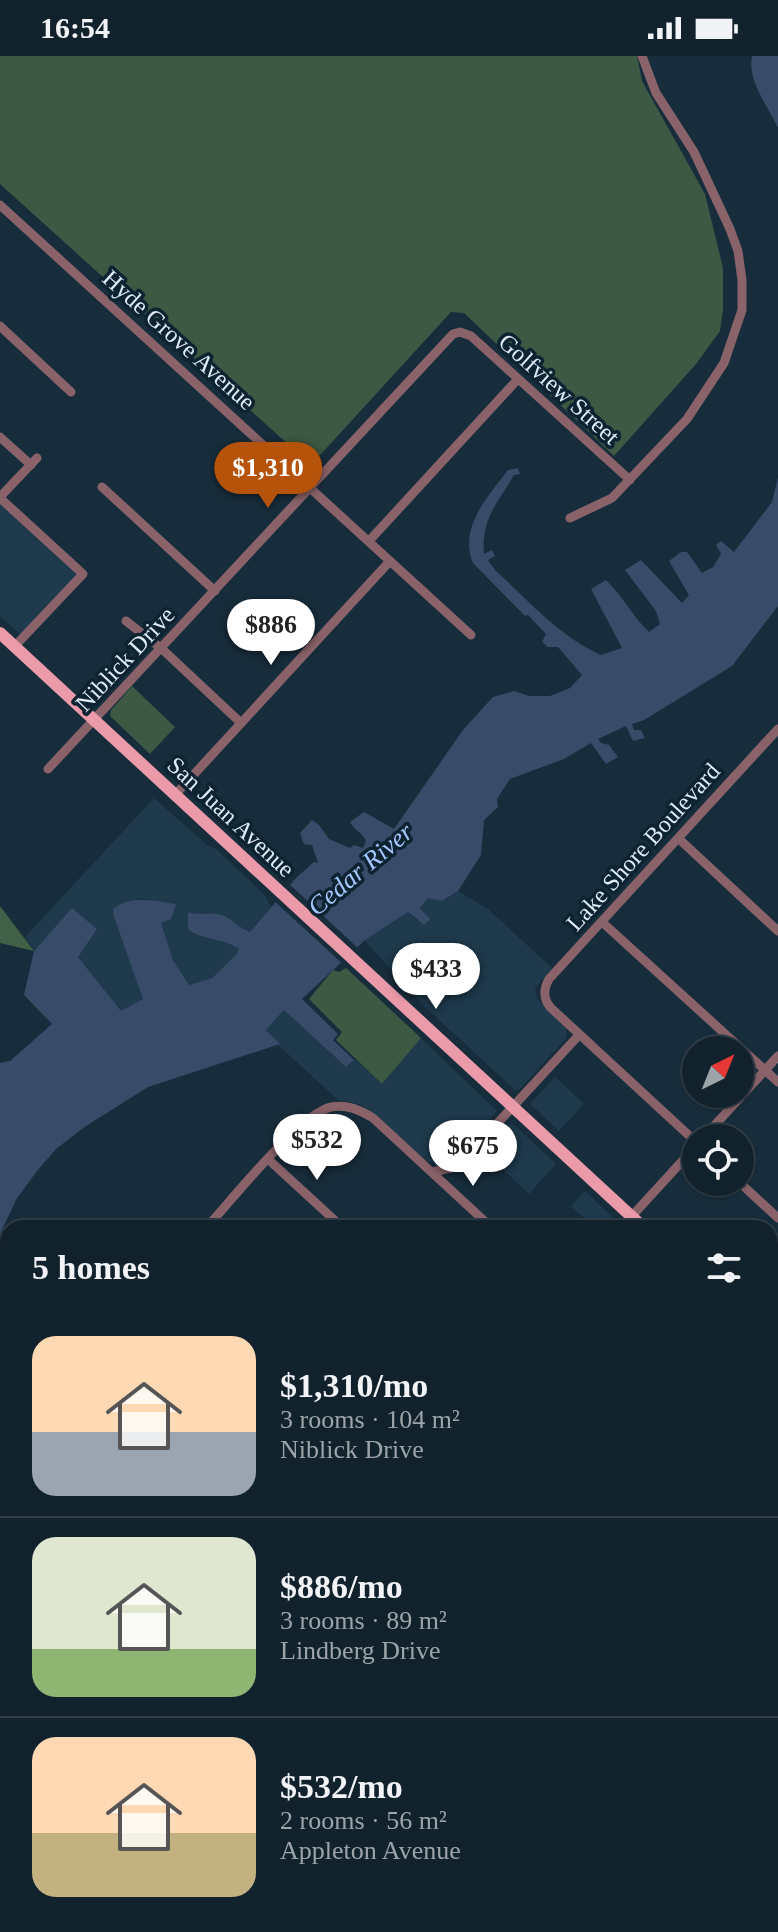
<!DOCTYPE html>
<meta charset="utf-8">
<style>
body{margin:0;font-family:"Times New Roman",serif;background:#1f2f39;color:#f1f3f6;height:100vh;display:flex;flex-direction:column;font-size:30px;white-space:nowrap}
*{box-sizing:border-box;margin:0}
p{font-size:26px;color:#9ca4aa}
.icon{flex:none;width:44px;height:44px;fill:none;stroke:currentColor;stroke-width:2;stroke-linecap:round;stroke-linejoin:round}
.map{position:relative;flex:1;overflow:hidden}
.panel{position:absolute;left:0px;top:1164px;width:778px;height:712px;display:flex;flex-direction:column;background:#12222d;border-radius:24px 24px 0 0;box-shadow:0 2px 6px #0004,0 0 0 2px #313f49}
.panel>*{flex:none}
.needle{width:52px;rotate:43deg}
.buttons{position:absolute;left:682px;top:980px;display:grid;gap:16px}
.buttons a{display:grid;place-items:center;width:72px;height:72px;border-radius:50%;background:#12222d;box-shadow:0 2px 6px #0004,0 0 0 2px #313f49;font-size:40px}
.price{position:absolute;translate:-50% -68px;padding:0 18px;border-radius:28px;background:#fff;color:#222;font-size:26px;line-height:52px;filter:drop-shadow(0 2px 4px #0008)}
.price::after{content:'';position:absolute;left:50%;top:48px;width:24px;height:18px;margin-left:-12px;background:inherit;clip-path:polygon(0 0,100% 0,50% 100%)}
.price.selected{background:#b45309;color:#fff}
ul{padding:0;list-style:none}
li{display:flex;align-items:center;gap:24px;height:200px;padding:0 32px}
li+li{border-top:2px solid #313f49}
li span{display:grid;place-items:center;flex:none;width:224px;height:160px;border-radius:24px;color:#555}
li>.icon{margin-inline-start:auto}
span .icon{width:96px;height:96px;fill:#fffc;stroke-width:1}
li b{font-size:34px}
h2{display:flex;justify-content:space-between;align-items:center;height:96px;padding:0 32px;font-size:34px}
.status{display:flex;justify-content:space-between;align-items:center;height:56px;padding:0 40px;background:#12222d;direction:ltr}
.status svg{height:22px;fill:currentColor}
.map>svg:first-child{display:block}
</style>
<div class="status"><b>16:54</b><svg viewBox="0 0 49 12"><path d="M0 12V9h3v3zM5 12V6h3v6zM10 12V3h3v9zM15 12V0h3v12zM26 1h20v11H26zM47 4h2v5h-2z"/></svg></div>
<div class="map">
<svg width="778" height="1876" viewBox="0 0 778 1876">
<rect width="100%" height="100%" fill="#182d3c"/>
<path fill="#1e3a4c" d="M0 447 78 518 21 579 0 560Z
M154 742 207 789 216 793 264 838 271 851 250 876 239 872 223 860 198 859 201 881 225 883 239 893 238 898 212 922 189 929 173 904 161 867 168 847 140 842 114 861 144 944 121 956 77 901 97 873 72 853 34 895 25 881Z
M458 835 488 853 552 912 535 932 538 944 566 972 567 981 520 1033 515 1034 426 952 364 884 408 856 419 867 420 852 429 841 442 845Z
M284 954 346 1011 355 1003 382 1028 421 982 497 1055 451 1107 440 1110 427 1105 362 1049 338 1044 277 988H279L266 974Z
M555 1021 584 1048 559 1075 530 1048Z
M512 1067 556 1108 529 1138 482 1094 505 1070Z
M585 1135 617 1165 614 1172H595L571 1150Z
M239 1868H343L350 1876H222Z"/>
<path fill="#3d5843" d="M0 0H637L642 25 705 138 723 212V254L720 275 696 308 614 400 464 257 451 256 311 409 0 128Z
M132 630 175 671 150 698 110 660 111 654Z
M346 912 421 982 382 1028 336 984 342 976 309 943 333 914 339 916Z"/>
<path fill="#406148" d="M0 850 34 895 0 887Z"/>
<path fill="#384b68" d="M752 0H778V72C768 50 747 25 752 0Z
M518 412 520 418 514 419C497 448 481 463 484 498L492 494 495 500 488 504 495 514C529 545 559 580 601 599L622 592 591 533 606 524C623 540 632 560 649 576L660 568 656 555 625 514 641 504 682 547 689 539 669 505 681 496H687L702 517 713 511 721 498 716 489 721 485 734 496 772 446 778 421V550L732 610 644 664 632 668 634 674H641L645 682 633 685 626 670 598 683 601 687 609 689 618 701 606 708 591 687 564 703 510 723 497 743 498 751 484 764 481 799 458 835 442 845 428 842 420 852 430 863 424 869 408 856 365 884 302 943 338 978 333 984 354 1004 346 1011 284 954 266 974 280 988 148 1031 86 1070 56 1093 37 1115 16 1144 0 1178V1007L10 1005 52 968 24 939 34 895 72 852 97 873 78 901 121 955 143 943 114 861 113 853C133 838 154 845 176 848L171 863 161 867 173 904 189 929 212 922 237 898 239 893C220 880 204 886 188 873V856C199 860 211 856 222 859 232 863 239 872 250 876L297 821 314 806 318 807 312 789 304 788 300 777 312 764 319 769 329 783 350 792 354 789 363 792 366 785C363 777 354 774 350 766L364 756 394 773 463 674 493 641 514 635 529 640H550L570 632 582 619 558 591H548L542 586 546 578 528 559 525 560 473 507C458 472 489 439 508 414Z
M0 1270 8 1281V1868H177L184 1876H0Z"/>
<path fill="#182d3c" d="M287 826 360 894 344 909 272 843Z"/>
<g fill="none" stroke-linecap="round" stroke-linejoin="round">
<path stroke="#8a636a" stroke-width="9" d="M0 149 471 579
M0 270 71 336
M0 381 31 409
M102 431 215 535
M0 441 37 402
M0 442 83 518 14 591
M570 462 612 442 687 363 724 307 742 254V224L738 195 730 173 694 96 656 37 642 0
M369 485 518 323
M126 565 162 593 241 667
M48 713 453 278 460 276 471 280 630 424
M175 739 390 505
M678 782 778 875
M602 866 778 1026
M703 1082 778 1000
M696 1086 551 952C543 943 543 934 549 923L778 673
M269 1104 343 1172
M432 1116 455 1111 469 1098 579 979
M739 1126 778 1162
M206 1172C231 1145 300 1058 331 1051 347 1048 360 1054 373 1062L492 1172
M621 1172 696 1090
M770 1336 778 1328
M770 1429 778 1436
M770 1565 778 1572
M770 1663 778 1654
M770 1701 778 1708
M770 1838 778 1845
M352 1868 359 1876
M505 1868 514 1876
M654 1868 663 1876
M574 1876 581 1868"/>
<path stroke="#ea9aa9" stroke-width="12" d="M0 577 644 1172
M770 1289 778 1296"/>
</g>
<g text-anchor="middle" stroke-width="7" stroke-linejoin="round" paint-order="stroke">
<g font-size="24" fill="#dfebf5" stroke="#0e2331">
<text transform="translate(179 284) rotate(42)" y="8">Hyde Grove Avenue</text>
<text transform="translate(559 333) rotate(42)" y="8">Golfview Street</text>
<text transform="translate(125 603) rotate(-47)" y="8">Niblick Drive</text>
<text transform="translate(231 761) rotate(43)" y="8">San Juan Avenue</text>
<text transform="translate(643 791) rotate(-48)" y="8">Lake Shore Boulevard</text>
</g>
<g font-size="26" font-style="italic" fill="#a5c7fd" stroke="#0e2331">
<text transform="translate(360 813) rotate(-40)" y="9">Cedar River</text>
</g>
</g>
</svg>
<div class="buttons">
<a><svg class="needle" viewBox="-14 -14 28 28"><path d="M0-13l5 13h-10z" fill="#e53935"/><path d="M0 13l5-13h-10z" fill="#9ca4aa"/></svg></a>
<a><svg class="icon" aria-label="locate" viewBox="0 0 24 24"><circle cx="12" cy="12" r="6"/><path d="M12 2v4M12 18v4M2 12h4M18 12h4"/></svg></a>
</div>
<b class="price selected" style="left:268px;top:454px">$1,310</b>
<b class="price" style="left:271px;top:611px">$886</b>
<b class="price" style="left:436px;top:955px">$433</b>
<b class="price" style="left:317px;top:1126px">$532</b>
<b class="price" style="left:473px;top:1132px">$675</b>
<section class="panel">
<h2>5 homes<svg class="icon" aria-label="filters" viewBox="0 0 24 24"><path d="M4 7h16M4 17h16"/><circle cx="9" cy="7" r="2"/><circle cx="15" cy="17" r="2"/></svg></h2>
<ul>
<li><span style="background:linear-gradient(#ffd9b3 60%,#9aa5b1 0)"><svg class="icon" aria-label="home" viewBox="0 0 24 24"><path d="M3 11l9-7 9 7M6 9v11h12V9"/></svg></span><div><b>$1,310/mo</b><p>3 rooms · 104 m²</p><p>Niblick Drive</p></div></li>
<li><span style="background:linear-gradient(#dfe7d0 70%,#8fb573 0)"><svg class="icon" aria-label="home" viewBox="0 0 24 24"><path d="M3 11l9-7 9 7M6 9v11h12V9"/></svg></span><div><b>$886/mo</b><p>3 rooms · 89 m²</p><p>Lindberg Drive</p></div></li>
<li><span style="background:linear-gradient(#ffd9b3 60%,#c2b280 0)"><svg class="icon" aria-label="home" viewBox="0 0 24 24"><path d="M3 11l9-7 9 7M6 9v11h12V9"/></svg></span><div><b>$532/mo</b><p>2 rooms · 56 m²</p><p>Appleton Avenue</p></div></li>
</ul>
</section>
</div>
